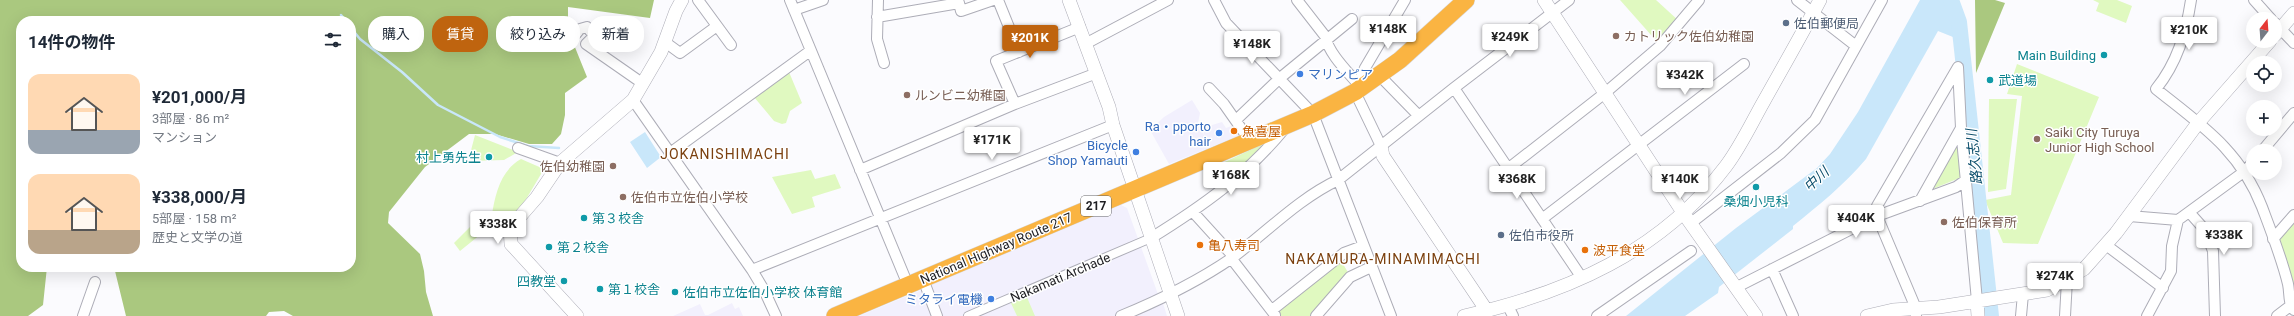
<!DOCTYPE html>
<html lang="ja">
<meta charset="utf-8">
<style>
body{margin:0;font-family:Roboto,"Noto Sans JP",sans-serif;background:#f2f2f3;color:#1f2937;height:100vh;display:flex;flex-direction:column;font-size:15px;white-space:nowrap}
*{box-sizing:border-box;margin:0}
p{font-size:13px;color:#747a83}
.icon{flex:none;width:22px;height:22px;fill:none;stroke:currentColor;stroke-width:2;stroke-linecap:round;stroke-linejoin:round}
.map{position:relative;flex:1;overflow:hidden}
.panel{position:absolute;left:16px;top:16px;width:340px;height:256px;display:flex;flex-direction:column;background:#fff;border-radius:16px;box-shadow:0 4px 16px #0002}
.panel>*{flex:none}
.banner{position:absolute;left:368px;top:16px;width:380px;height:36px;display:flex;gap:8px}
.needle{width:26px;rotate:17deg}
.fabs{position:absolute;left:2246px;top:12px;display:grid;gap:8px}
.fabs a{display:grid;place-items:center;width:36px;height:36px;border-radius:50%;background:#fff;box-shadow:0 4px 16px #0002;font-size:20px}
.price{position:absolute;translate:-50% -34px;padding:0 9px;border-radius:4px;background:#fff;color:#222;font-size:13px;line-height:26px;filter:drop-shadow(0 1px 2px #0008)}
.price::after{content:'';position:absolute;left:50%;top:24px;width:12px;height:9px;margin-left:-6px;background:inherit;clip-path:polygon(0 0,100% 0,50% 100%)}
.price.current{background:#bf640f;color:#fff}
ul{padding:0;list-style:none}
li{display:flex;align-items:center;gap:12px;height:100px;padding:0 12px}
li span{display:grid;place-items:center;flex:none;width:112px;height:80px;border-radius:12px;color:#555}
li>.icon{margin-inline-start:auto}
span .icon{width:48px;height:48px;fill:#fffc;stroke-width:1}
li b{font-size:17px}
h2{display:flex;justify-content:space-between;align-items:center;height:48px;padding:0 12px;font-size:17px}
.chip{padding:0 14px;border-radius:16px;background:#fff;box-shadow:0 4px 16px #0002;font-size:14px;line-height:36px}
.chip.current{background:#bf640f;color:#fff}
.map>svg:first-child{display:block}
</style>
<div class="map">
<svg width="2294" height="316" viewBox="0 0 2294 316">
<rect width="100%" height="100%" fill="#fbfbfe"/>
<path fill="#f2f0fd" d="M1192 100 1200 113 1198 123 1205 137 1202 128 1222 122 1226 128 1237 124 1243 134 1169 164 1150 130 1164 117Z
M1121 205 1127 208 1159 297 1115 316H939L927 287Z
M924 289 935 316H859Z
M1162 300 1167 316H1124Z
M732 303 735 309 739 307 743 316H673L700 304 705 315H708Z"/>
<path fill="#e0f9c0" d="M1620 0H1656L1679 21 1659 44Z
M2093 0H2117L2132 6 2126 23 2096 11 2099 3Z
M2017 64 2099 97 2038 244 2003 243 1985 200 2011 195 2022 96 2007 94Z
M789 72 802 103 790 111 786 123 782 124 774 121 754 97Z
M1989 99H2017L2006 189 1988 192Z
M475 135 518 152 504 160 473 161 469 158Z
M1959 139 1962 177 1930 190Z
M1263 144 1266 148 1226 183 1214 167Z
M521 159 544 169 525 201 506 222 502 223 492 215C495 194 501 170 521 159Z
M811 170 815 179 835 174 841 188 812 197 815 207 792 214 772 177Z
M2294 218V300L2275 240Z
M473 224 481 234 460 251 454 243Z
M1340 259 1349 274 1311 316H1277L1275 311Z
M1026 295 1035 316H1017L1010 301Z"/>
<path fill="#aac87f" d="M0 0H654L650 18 568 7V30L587 77 565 93V115L561 134 552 144H529L495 134H469L425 167 389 212 388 223 420 254 424 271 426 292 433 316H293L284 311 269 312 266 316H126L114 267H351V21H21V267H47L43 305 28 316H0Z
M1975 0H1995L2005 3 1976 73Z"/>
<path fill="#c9e7fa" d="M1920 0H1959L1963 38 1958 39 1938 31 1866 159C1844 185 1819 205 1793 226V229L1719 287 1718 293 1685 316H1626L1736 228 1817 168 1830 154 1858 112Z
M645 132 661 157 647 168 630 142Z"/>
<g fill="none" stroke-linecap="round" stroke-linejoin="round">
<path stroke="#c9e7fa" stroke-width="2.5" d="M341 15 346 21
M351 28 360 39 402 72 438 105 500 137 528 146 559 148"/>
<path stroke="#c9e7fa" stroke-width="16" d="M1951 0 1959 22 1991 316"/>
<g stroke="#adadb7" stroke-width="10">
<path id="pedestrian" d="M968 316 1151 238"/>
</g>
<g stroke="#adadb7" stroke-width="12">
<path id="minor" d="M698 0 731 45
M790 0 908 285
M878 0 877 39 884 63
M998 0 1019 52
M1214 0 1226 23 1313 114 1391 316
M1297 0 1325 36C1329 54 1347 71 1358 84
M1797 0 1856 46
M2191 0C2186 33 2177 63 2156 89 2201 125 2240 150 2262 207 2271 231 2282 259 2288 284 2290 293 2288 303 2294 310
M2254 0 2271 19
M794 10 823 0
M877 17 959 3 961 11 993 0
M2275 23 2294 43
M576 34 580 29 587 27 594 36 586 44 642 83
M665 42 680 53 717 26
M1087 43 1168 0
M1379 75 1419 116
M1209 88 1224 104 1250 141
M1454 88 1582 278
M633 100 752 270 764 290 776 316
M1015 104 996 61 1080 27
M1236 120 1280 78 1352 19
M1381 146 1355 92 1365 68 1405 0
M518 148 560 163
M2262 151 2294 113
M670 153 810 51
M1509 168 1605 93 1660 46 1699 0
M860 170 1015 104 1097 73
M1920 201 1961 128
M1193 212 1233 256
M2189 212 2205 230 2213 251 2215 316
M2129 216 2178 220
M1542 219 1744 64
M1691 223 1781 153 1815 120 1882 0
M1151 238C1201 207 1247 175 1285 128
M2273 239 2294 215
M2106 245 2163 288
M1231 258 1275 315
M1772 269 1793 316
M752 270 1113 125
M923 279 937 316
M1737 287 1877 216 1956 187 1966 180
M1508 306 1513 316
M1272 310 1344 253 1363 246
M83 316 95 282
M1121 316C1160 300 1197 282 1232 258 1267 232 1298 199 1338 180L1454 88 1569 0
M1316 316 1350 277 1371 267
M1597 316 1691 251
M1916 316 1915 306 1877 216V206L1958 67 1961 128 1977 301
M2021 316 2023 294
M2065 316 2067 280
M2147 316 2171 271 2172 246 2178 220 2245 171 2253 162
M2277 316 2294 303"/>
</g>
<g stroke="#adadb7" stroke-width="14">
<path id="tertiary" d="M1069 0 1109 107 1113 125 1178 316
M1544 0 1684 214 1756 316
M2275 35 2294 13
M1381 146 1383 156 1487 311
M1977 301 1978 316
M577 316 511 244 510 228 537 197 560 163 633 100 661 52 676 11 682 0
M1464 316C1567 293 1661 252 1726 166 1741 146 1752 122 1764 101 1783 67 1802 34 1820 0
M1867 316 1893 310 1939 307 2047 290 2084 269 2116 233 2198 123 2270 41"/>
</g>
<g stroke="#d6d6d7" stroke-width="18">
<path id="trunk" d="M835 316 1313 114 1355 92 1400 60 1466 0"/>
</g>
<use href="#pedestrian" stroke="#fff" stroke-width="8"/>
<use href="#minor" stroke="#fff" stroke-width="10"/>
<use href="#tertiary" stroke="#fff" stroke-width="13"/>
<use href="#trunk" stroke="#fab442" stroke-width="17"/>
</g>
<g fill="#5c6f8a" stroke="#fff" stroke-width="1.5">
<circle cx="1786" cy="23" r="4"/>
<circle cx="1501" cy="235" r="4"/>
</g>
<g fill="#8d6e63" stroke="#fff" stroke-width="1.5">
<circle cx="1616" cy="36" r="4"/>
<circle cx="907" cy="95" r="4"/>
<circle cx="2037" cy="139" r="4"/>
<circle cx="613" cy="166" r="4"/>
<circle cx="623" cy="197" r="4"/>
<circle cx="1944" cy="222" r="4"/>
</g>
<g fill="#0f9aa8" stroke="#fff" stroke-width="1.5">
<circle cx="2104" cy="55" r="4"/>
<circle cx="1990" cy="80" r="4"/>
<circle cx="489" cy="157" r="4"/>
<circle cx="1756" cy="187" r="4"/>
<circle cx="584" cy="218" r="4"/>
<circle cx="549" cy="247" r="4"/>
<circle cx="564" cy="281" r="4"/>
<circle cx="600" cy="289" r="4"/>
<circle cx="675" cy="292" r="4"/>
</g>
<g fill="#3f7fe0" stroke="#fff" stroke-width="1.5">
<circle cx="1300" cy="74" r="4"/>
<circle cx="1219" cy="133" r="4"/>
<circle cx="1136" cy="152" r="4"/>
<circle cx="991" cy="299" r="4"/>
</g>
<g fill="#e8710a" stroke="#fff" stroke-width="1.5">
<circle cx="1234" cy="131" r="4"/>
<circle cx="1200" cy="245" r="4"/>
<circle cx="1585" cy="250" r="4"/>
</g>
<g text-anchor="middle" stroke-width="3" stroke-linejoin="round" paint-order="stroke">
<rect fill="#fff" stroke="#626264" stroke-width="1" x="1081" y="196" width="30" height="20" rx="3"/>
<g font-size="12" font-weight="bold" fill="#1e1e22">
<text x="1096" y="210">217</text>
</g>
<g font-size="13" fill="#4e5e75" stroke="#fff" text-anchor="start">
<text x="1794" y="28">佐伯郵便局</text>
<text x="1509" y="240">佐伯市役所</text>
</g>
<g font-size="13" fill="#785e54" stroke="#fff" text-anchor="start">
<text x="1624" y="41">カトリック佐伯幼稚園</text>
<text x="915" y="100">ルンビニ幼稚園</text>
<text x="2045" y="137">Saiki City Turuya<tspan x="2045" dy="15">Junior High School</tspan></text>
<text x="605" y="171" text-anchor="end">佐伯幼稚園</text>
<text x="631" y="202">佐伯市立佐伯小学校</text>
<text x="1952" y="227">佐伯保育所</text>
</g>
<g font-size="13" fill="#0d838f" stroke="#fff" text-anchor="start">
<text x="2096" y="60" text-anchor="end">Main Building</text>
<text x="1998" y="85">武道場</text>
<text x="481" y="162" text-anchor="end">村上勇先生</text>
<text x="1756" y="206" text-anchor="middle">桑畑小児科</text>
<text x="592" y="223">第３校舎</text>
<text x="557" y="252">第２校舎</text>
<text x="556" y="286" text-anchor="end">四教堂</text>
<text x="608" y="294">第１校舎</text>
<text x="683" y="297">佐伯市立佐伯小学校 体育館</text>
</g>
<g font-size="13" fill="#366cbe" stroke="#fff" text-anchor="end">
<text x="1308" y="79" text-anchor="start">マリンピア</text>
<text x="1211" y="131">Ra・pporto<tspan x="1211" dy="15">hair</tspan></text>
<text x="1128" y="150">Bicycle<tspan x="1128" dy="15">Shop Yamauti</tspan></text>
<text x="983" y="304">ミタライ電機</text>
</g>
<g font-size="13" fill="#c56008" stroke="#fff" text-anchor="start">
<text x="1242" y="136">魚喜屋</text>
<text x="1208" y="250">亀八寿司</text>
<text x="1593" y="255">波平食堂</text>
</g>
<g font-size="13" fill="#1e1e22" stroke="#fff">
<text transform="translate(996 248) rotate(-23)" y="5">National Highway Route 217</text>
<text transform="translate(1060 277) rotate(-23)" y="5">Nakamati Archade</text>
</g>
<g font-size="14" letter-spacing="1" fill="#7b400f" stroke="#fff">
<text x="725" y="159">JOKANISHIMACHI</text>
<text x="1383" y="264">NAKAMURA-MINAMIMACHI</text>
</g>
<g font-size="14" font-style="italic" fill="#0b4e6c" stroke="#fff">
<text transform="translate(1974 157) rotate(-96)" y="5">路久志川</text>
<text transform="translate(1816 179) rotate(-43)" y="5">中川</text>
</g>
</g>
</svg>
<div class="fabs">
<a><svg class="needle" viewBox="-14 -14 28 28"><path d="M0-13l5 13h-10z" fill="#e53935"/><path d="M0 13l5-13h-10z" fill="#747a83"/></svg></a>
<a><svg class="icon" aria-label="locate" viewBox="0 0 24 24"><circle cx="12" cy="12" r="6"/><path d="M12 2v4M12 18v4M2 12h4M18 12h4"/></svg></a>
<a>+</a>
<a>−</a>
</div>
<b class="price" style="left:1388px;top:50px">¥148K</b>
<b class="price" style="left:2189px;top:51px">¥210K</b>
<b class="price" style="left:1510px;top:58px">¥249K</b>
<b class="price current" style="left:1030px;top:59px">¥201K</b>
<b class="price" style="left:1252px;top:65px">¥148K</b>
<b class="price" style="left:1685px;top:96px">¥342K</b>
<b class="price" style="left:992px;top:161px">¥171K</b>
<b class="price" style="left:1231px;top:196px">¥168K</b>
<b class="price" style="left:1517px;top:200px">¥368K</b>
<b class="price" style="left:1680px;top:200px">¥140K</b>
<b class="price" style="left:1856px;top:239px">¥404K</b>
<b class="price" style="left:498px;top:245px">¥338K</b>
<b class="price" style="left:2224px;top:256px">¥338K</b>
<b class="price" style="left:2055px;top:297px">¥274K</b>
<div class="banner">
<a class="chip">購入</a>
<a class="chip current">賃貸</a>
<a class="chip">絞り込み</a>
<a class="chip">新着</a>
</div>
<section class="panel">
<h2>14件の物件<svg class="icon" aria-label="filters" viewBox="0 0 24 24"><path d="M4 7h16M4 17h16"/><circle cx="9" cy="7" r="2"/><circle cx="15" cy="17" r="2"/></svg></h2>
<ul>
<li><span style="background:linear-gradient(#ffd9b3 70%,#9aa5b1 0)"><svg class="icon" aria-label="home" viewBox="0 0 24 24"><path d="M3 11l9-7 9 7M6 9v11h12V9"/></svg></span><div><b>¥201,000/月</b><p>3部屋 · 86 m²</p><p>マンション</p></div></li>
<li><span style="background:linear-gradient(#ffd9b3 70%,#b9a48a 0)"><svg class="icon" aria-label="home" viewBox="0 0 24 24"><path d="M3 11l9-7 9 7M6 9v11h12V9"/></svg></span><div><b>¥338,000/月</b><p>5部屋 · 158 m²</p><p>歴史と文学の道</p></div></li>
</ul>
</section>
</div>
